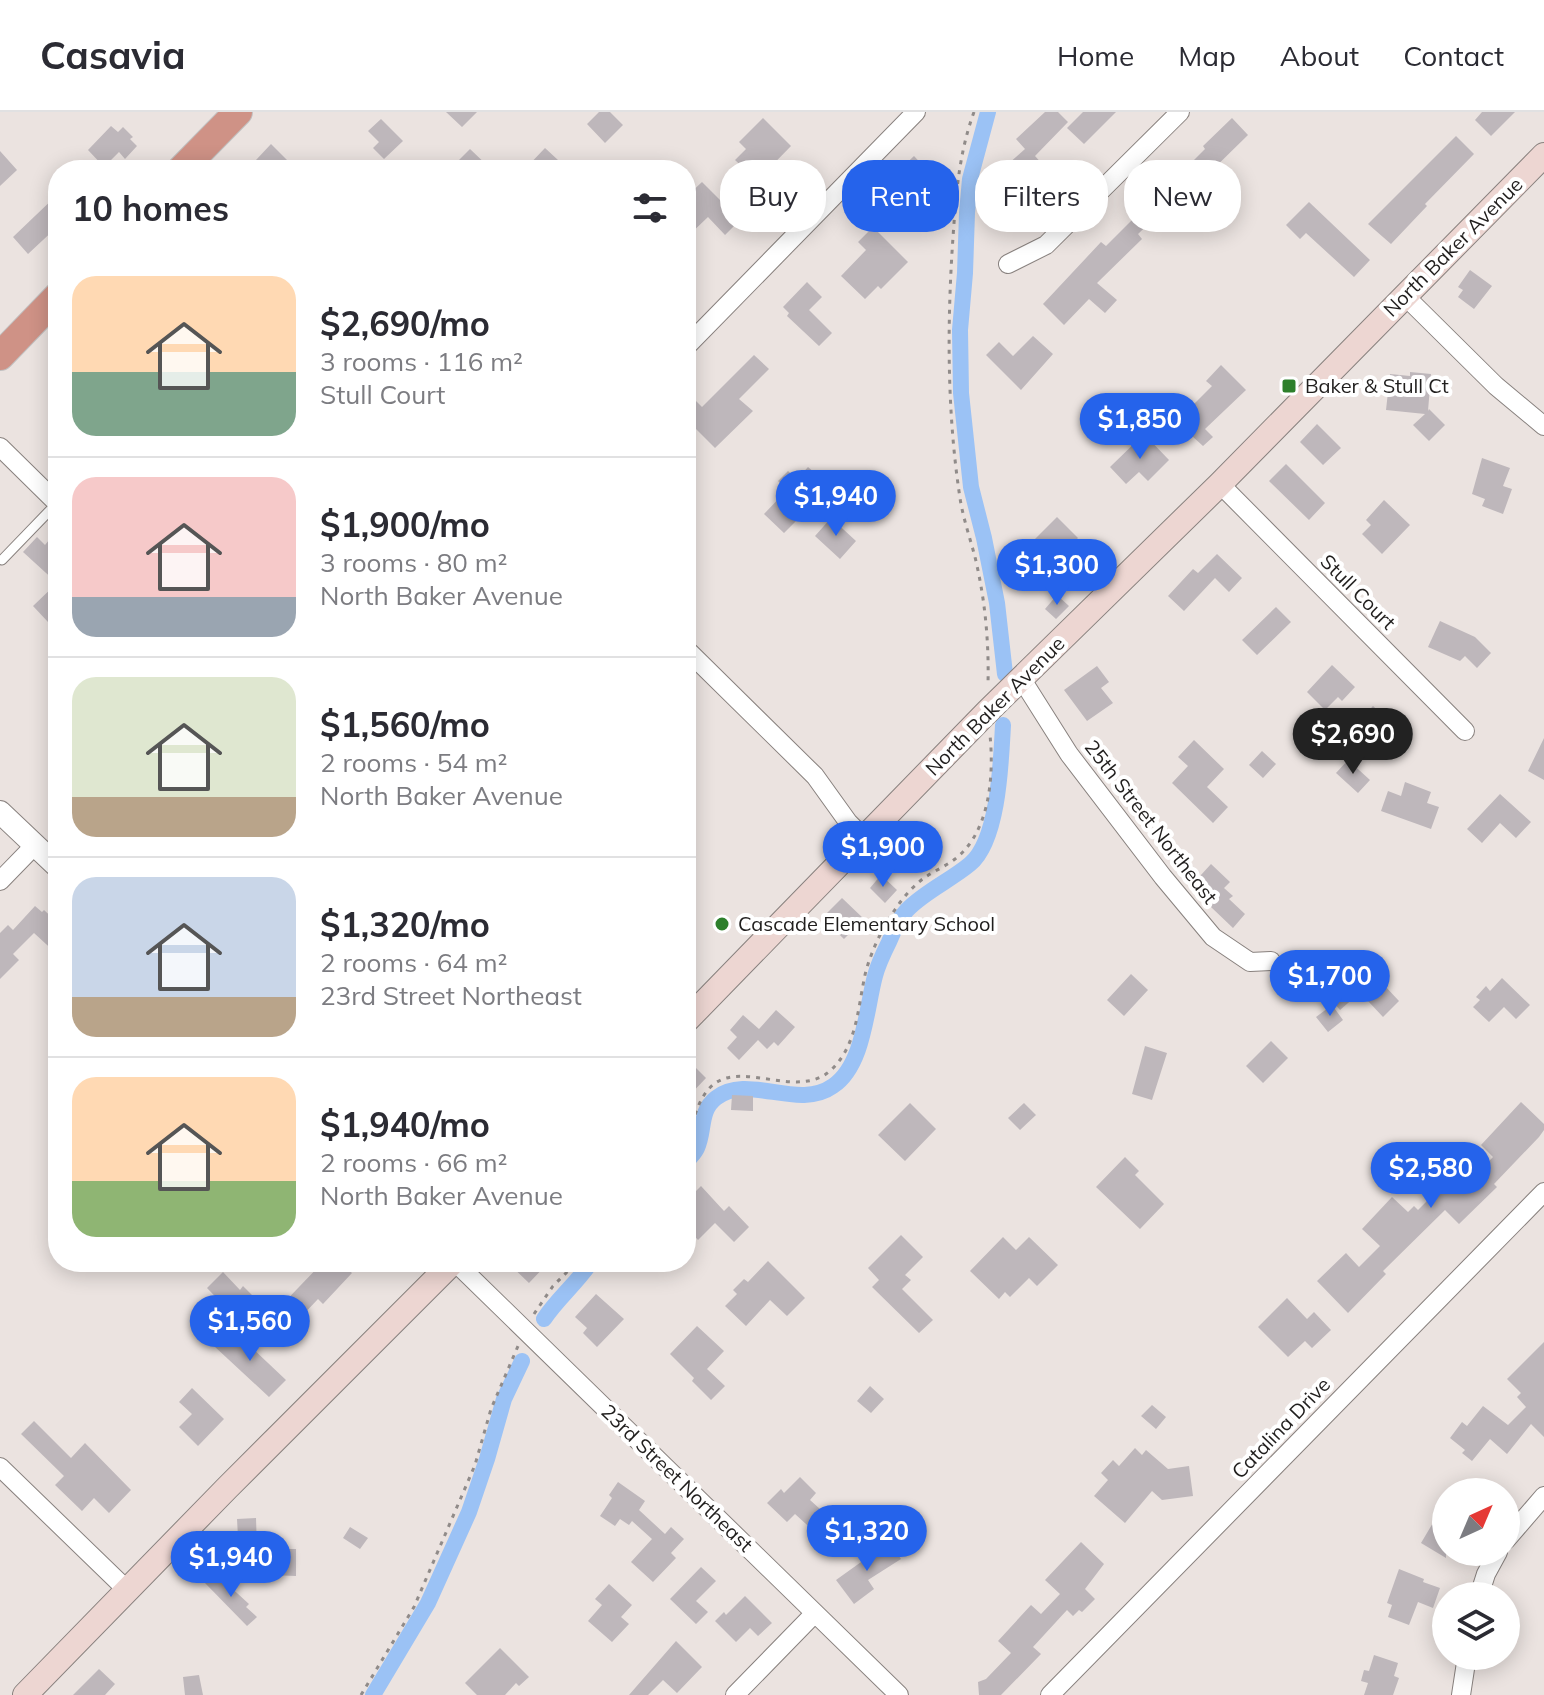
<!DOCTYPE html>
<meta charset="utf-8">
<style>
body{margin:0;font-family:Mulish,sans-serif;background:#f7f7f7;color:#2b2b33;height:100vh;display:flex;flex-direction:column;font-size:30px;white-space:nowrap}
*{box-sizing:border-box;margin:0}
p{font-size:26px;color:#7c7c81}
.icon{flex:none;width:44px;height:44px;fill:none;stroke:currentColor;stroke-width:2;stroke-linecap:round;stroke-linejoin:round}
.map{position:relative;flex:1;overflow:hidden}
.panel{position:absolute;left:48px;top:48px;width:648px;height:1112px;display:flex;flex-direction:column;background:#fff;border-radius:32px;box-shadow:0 4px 20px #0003}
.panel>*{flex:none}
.banner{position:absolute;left:720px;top:48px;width:704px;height:72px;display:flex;gap:16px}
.needle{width:52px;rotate:44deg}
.buttons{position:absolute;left:1432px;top:1366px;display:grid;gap:16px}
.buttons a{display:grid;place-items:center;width:88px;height:88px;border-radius:50%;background:#fff;box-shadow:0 4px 20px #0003;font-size:40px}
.price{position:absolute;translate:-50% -68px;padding:0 18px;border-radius:28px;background:#2563eb;color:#fff;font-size:26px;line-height:52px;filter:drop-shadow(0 2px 4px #0008)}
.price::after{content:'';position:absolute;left:50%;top:48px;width:24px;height:18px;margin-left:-12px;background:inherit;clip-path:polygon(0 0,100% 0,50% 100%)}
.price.on{background:#222;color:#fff}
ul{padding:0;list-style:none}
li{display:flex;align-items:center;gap:24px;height:200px;padding:0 24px}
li+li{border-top:2px solid #e1e1e2}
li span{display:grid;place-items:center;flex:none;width:224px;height:160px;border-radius:24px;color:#555}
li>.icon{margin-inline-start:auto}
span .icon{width:96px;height:96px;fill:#fffc;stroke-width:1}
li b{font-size:34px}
h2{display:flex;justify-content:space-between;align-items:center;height:96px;padding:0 24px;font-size:34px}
.pill{padding:0 28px;border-radius:32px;background:#fff;box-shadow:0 4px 20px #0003;font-size:28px;line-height:72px}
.pill.on{background:#2563eb;color:#fff}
header{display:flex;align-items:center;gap:48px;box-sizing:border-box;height:112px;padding:0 40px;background:#fff;border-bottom:2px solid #e1e1e2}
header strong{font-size:38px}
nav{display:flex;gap:44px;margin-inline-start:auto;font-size:28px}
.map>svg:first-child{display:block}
</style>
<header>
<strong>Casavia</strong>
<nav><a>Home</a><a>Map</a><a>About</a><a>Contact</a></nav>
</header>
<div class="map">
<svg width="1544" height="1583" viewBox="0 0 1544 1583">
<rect width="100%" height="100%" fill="#ebe3e0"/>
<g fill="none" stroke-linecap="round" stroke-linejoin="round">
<path stroke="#9bc2f5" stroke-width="16" d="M988 0 970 67 967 101 965 161 960 218 961 281 971 375 984 426 997 491 1005 562
M686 1051C689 1046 695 1041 697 1036 705 1019 699 999 716 986 748 961 798 999 833 974 864 953 866 897 875 864 878 852 884 840 889 830 893 820 899 806 907 798 924 780 951 768 970 752 999 728 1001 648 1003 613
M544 1207C558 1186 577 1171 591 1150
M373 1583 428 1491 469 1400 487 1347 504 1287 522 1249"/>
</g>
<path fill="#beb7bb" d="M446 0H477L462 15Z
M599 0H610L623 13 605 31 587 12Z
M1045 0H1058L1068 10 1035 44 1055 66 1039 80 1030 70 999 97 990 87 995 83 985 72 1025 37 1016 27Z
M1083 0H1116L1084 32 1067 16Z
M1482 0H1515L1491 24 1475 8Z
M763 6 791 34 757 69 735 48 746 37 739 30Z
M1232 6 1248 23 1198 72 1203 77 1178 102 1169 92 1138 122 1142 127 1097 171 1117 188 1105 201 1089 187 1064 213 1043 192 1101 130 1106 134 1141 99 1135 93 1178 52 1184 58 1205 37 1203 34Z
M381 7 403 29 384 47 373 36 379 30 368 19Z
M111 14 118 20 123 15 133 25 130 27 137 34 125 47 119 40 104 55 88 38Z
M1456 24 1474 42 1425 92 1427 94 1391 132 1368 112Z
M271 32 291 52 285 58H266L256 48Z
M545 36 558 48 548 58H524Z
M470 37 492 58H449Z
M0 39 17 58 0 74Z
M914 44 929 60 903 85 888 69Z
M702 70 740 108 725 123 708 105 686 126V85Z
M58 82V114L28 142 13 125Z
M1309 90 1370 148 1354 165 1306 121 1300 127 1286 113Z
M873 115 908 150 881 177 878 174 865 187 841 164 866 138 858 130Z
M1470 158 1492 174 1474 197 1458 185 1463 178 1458 175Z
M807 170 822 185 809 198 832 221 819 234 787 204 789 201 783 195Z
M1033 224 1053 242 1021 278 986 243 999 230 1013 244Z
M754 243 769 257 739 287 753 299 715 336 686 307V279L702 295Z
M1221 253 1246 278 1205 317 1213 325 1203 334 1192 324 1188 328 1176 316 1188 304 1185 301 1212 274 1206 269Z
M1410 260 1431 262 1428 299 1429 297 1445 313 1429 329 1413 313 1425 302 1386 298 1390 262 1410 264Z
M1317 312 1341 336 1323 353 1300 330Z
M1144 322 1169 348 1148 369 1139 360 1126 372 1110 355Z
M1482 346 1510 356 1503 374 1512 377 1503 402 1482 394 1485 387 1472 382Z
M1286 352 1325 391 1309 408 1269 369Z
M808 355 824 369 793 402 798 407 784 421 764 402 787 378 778 369 788 359 797 367Z
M1384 388 1410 413 1382 442 1362 422 1371 413 1366 408Z
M1057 405 1078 426 1068 436 1077 446 1059 464 1035 440 1038 437 1032 430Z
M831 406 856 429 840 447 815 424Z
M37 425 45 433 49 428 58 436V500L48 510 33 494 57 471 23 440Z
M1217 442 1242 466 1229 480 1215 466 1184 499 1168 484 1193 457 1198 461Z
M1057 483 1069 494 1056 507 1045 497Z
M1276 495 1291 510 1257 543 1242 528Z
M1440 509 1475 525 1491 541 1477 556 1465 544 1460 549 1428 535Z
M1332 553 1355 575 1342 589 1338 585 1325 598 1307 580Z
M1097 554 1109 570 1101 576 1113 591 1087 609 1064 578Z
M1373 594 1400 619 1383 638 1356 612Z
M1544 626V668L1528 659Z
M1194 628 1224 657 1207 675 1228 695 1213 711 1172 671 1188 654 1178 645Z
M1262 639 1276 652 1263 666 1249 653Z
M1348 648 1370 668 1358 681 1336 661Z
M1405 670 1431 680 1427 691 1439 695 1431 717 1381 699 1388 679 1401 684Z
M1500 682 1531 710 1516 726 1500 711 1482 731 1467 717Z
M1211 752 1230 770 1224 776 1233 784 1229 787 1245 802 1233 816 1190 775Z
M881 763 897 778 885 791 870 776Z
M842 786 864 807 844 827 822 806Z
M35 794 42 800 44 798 58 811V843L34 821 13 842 19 848 0 867V821L8 813 13 818Z
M1346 855 1364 877 1340 898 1321 876Z
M1131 862 1148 878 1124 904 1107 888Z
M1502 866 1530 893 1516 907 1504 895 1489 910 1473 895 1480 888 1476 885 1486 874 1490 879Z
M1384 873 1399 889 1383 905 1368 889Z
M1332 893 1343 908 1328 920 1316 905Z
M776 898 795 915 778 934 774 930 767 937 758 928 739 948 727 936 737 925 730 918 743 903 759 917Z
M1271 929 1288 946 1263 971 1246 954Z
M1145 934 1167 941 1152 988 1132 982Z
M686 946 706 966 686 987Z
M732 983 753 984V999L731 998Z
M1521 990 1544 1012V1018L1539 1025 1494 1072 1497 1075 1459 1112 1445 1098 1383 1159 1386 1162 1348 1201 1317 1169 1346 1141 1359 1155 1380 1134 1362 1117 1392 1085 1408 1100 1414 1094 1418 1098 1462 1054 1474 1065 1493 1045 1481 1033Z
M910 991 936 1017 905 1049 878 1023Z
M1024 991 1036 1003 1020 1018 1008 1006Z
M1125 1045 1139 1059 1135 1063 1164 1092 1140 1117 1096 1075Z
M701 1074 724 1099 729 1094 749 1115 734 1130 715 1111 698 1128 686 1115V1089Z
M901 1123 923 1145 905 1163 911 1168 902 1177 933 1208 919 1221 872 1175 879 1168 868 1156Z
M1003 1125 1016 1138 1029 1125 1058 1153 1037 1174 1029 1166 1010 1185 1005 1180 999 1187 970 1159Z
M768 1149 805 1186 787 1204 770 1188 746 1214 725 1194 737 1182 733 1178 744 1167 748 1170Z
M323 1150H340L352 1161 323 1192 318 1187 282 1225 269 1213 278 1202 275 1200Z
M507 1150H549L529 1171Z
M223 1160 240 1178 243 1174 256 1187 237 1207 207 1176Z
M596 1182 624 1207 597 1235 583 1221 587 1216 575 1205Z
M1287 1186 1307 1207 1314 1200 1331 1218 1312 1236 1305 1229 1288 1245 1258 1215Z
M697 1214 724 1239 707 1257 725 1274 711 1288 692 1269 694 1266 670 1242Z
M231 1216 286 1268 269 1285 214 1234Z
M1544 1230V1325L1531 1312 1507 1342 1490 1327 1472 1349 1462 1341 1465 1338 1450 1326 1462 1310 1467 1314 1483 1294 1508 1313 1526 1295 1517 1285 1521 1281 1507 1267Z
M870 1274 884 1287 871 1301 857 1289Z
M192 1276 224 1307 198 1334 179 1315 192 1302 179 1290Z
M1152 1293 1166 1305 1156 1317 1141 1304Z
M34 1309 71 1346 85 1331 131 1378 109 1401 94 1386 82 1399 55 1373 64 1364 21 1322Z
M1135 1336 1142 1343 1146 1338 1168 1357 1189 1354 1193 1384 1162 1388 1152 1379 1125 1411 1094 1384 1108 1368 1101 1361 1113 1348 1119 1354Z
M800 1365 816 1381 810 1388 830 1406 816 1421 795 1402 787 1410 767 1391 781 1377 784 1381Z
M618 1370 645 1389 639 1398 665 1422 671 1415 684 1427 671 1441 676 1446 653 1470 631 1450 652 1427 632 1409 629 1413 620 1407 615 1414 600 1404 612 1386 609 1383Z
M1446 1389V1446L1421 1431Z
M256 1406 257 1437 234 1438 233 1425H238L237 1407Z
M350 1415 368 1426 360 1437 343 1426Z
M889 1430 901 1447 868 1468 874 1477 854 1492 836 1468Z
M1081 1430 1104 1452 1085 1477 1095 1487 1082 1500 1079 1498 1073 1504 1067 1498 1033 1535 1041 1542 1001 1583H979L978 1570 986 1567 1011 1541 998 1529 1031 1493 1041 1502 1060 1482 1045 1468Z
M270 1437H296V1464L270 1463Z
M701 1455 716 1469 696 1489 708 1500 696 1512 670 1487Z
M1399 1457 1424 1467 1423 1470 1440 1476 1433 1496 1418 1490 1409 1513 1388 1505 1392 1493 1387 1491Z
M215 1461 249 1492 246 1495 257 1505 247 1514 205 1471Z
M609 1472 632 1493 621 1505 629 1512 612 1530 588 1509 602 1493 595 1487Z
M745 1484 772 1511 758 1524 750 1516 736 1530 715 1509 724 1500 726 1503Z
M676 1529 702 1555 677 1581 663 1568 648 1583H629Z
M500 1536 529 1565 519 1574 516 1571 505 1583H477L465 1571Z
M1374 1543 1398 1551 1394 1564 1399 1566 1393 1583H1364L1368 1571 1361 1569 1364 1558 1369 1559Z
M99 1557 115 1572 105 1583H73Z
M199 1563 203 1583H185L183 1565Z"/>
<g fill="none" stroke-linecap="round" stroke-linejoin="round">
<g stroke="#88817e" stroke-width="11">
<path id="service" d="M2 448 57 391"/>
</g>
<g stroke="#88817e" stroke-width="20">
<path id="minor" d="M1008 152 1046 133 1180 0
M1405 184 1496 274 1544 314
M686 235 916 0
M0 335 58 392
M1220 372 1465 619
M686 537 815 664 848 710 864 726
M1021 566 1069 642 1163 765 1213 825 1250 850 1271 849
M0 769 35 733
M455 1150 899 1583
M0 1355 127 1478
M1506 1428 1544 1384
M1479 1484 1486 1462 1498 1440
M735 1583 815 1501
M1050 1583 1544 1080
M1461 1583 1467 1544"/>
</g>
<g stroke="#88817e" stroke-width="24">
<path id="tertiary" d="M0 700 58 755"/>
</g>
<g stroke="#88817e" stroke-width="26">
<path id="secondary" d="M686 909 987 600 1220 372 1544 43
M25 1583 227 1376 453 1150"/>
</g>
<g stroke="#c1c0c0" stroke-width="30">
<path id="trunk" d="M181 58 238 0
M0 244 58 184"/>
</g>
<path stroke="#908b89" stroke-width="3" stroke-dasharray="4 6" stroke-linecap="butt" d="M974 0C959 41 956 82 953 125 947 212 947 301 960 386 963 406 970 426 975 445 985 487 989 529 988 572
M686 1031C693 1012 697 985 714 972 744 949 799 988 831 958 857 934 858 895 865 863 868 850 874 835 880 823 891 802 905 780 924 766 934 759 946 754 955 747 990 720 994 664 990 623
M534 1202 553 1174 577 1150
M361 1583 414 1495 475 1353 491 1297 518 1234"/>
<use href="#service" stroke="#fff" stroke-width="9"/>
<use href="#minor" stroke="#fff" stroke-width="18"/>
<use href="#tertiary" stroke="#fff" stroke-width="22"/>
<use href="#secondary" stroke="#edd6d2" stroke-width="24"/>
<use href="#trunk" stroke="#cf9286" stroke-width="28"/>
</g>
<g fill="#2d7f2b" stroke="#fff" stroke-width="3">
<rect x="1281" y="266" width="16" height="16" rx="4"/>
<circle cx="722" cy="812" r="8"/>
</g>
<g text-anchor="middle" stroke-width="8" stroke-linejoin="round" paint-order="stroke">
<g font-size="20" fill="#201e1d" stroke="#fff">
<text transform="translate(1453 135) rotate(-45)" y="7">North Baker Avenue</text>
<text transform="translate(1358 480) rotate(45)" y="7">Stull Court</text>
<text transform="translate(995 594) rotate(-45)" y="7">North Baker Avenue</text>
<text transform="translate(1151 710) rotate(52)" y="7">25th Street Northeast</text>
<text transform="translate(1281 1316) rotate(-46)" y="7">Catalina Drive</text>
<text transform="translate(677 1366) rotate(44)" y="7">23rd Street Northeast</text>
</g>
<g font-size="20" fill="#201e1d" stroke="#fff" text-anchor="start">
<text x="1305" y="281">Baker &amp; Stull Ct</text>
<text x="738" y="819">Cascade Elementary School</text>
</g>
</g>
</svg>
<div class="buttons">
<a><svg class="needle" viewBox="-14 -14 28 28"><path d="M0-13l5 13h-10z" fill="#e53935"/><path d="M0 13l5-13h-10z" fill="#7c7c81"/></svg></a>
<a><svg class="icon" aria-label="layers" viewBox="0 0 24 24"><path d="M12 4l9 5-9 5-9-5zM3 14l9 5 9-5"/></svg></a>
</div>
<b class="price" style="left:1140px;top:349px">$1,850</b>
<b class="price" style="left:836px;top:426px">$1,940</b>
<b class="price" style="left:1057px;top:495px">$1,300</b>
<b class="price on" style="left:1353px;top:664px">$2,690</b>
<b class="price" style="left:883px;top:777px">$1,900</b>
<b class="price" style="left:1330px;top:906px">$1,700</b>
<b class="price" style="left:1431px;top:1098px">$2,580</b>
<b class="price" style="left:250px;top:1251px">$1,560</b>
<b class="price" style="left:867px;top:1461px">$1,320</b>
<b class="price" style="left:231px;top:1487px">$1,940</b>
<div class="banner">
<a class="pill">Buy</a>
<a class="pill on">Rent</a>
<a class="pill">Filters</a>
<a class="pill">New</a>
</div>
<section class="panel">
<h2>10 homes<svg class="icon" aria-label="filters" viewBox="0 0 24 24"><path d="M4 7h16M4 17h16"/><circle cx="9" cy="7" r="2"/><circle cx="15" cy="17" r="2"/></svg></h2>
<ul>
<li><span style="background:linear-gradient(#ffd9b3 60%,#7fa58c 0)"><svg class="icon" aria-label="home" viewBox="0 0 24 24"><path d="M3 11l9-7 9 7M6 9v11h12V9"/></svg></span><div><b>$2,690/mo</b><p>3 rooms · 116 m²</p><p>Stull Court</p></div></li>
<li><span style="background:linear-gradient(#f6c9c9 75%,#9aa5b1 0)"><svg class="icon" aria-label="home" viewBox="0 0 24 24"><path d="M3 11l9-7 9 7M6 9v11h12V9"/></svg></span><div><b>$1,900/mo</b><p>3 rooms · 80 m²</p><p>North Baker Avenue</p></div></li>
<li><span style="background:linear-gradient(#dfe7d0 75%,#b9a48a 0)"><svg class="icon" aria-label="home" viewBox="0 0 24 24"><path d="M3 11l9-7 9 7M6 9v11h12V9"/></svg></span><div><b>$1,560/mo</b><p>2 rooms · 54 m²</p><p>North Baker Avenue</p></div></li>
<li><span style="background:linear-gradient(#c9d6e8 75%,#b9a48a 0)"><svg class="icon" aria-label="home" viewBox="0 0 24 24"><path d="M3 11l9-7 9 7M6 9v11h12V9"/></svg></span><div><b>$1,320/mo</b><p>2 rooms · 64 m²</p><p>23rd Street Northeast</p></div></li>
<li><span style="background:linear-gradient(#ffd9b3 65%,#8fb573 0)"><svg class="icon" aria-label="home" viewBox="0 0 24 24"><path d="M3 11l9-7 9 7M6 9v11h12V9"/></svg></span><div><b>$1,940/mo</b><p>2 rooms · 66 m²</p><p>North Baker Avenue</p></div></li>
</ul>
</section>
</div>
